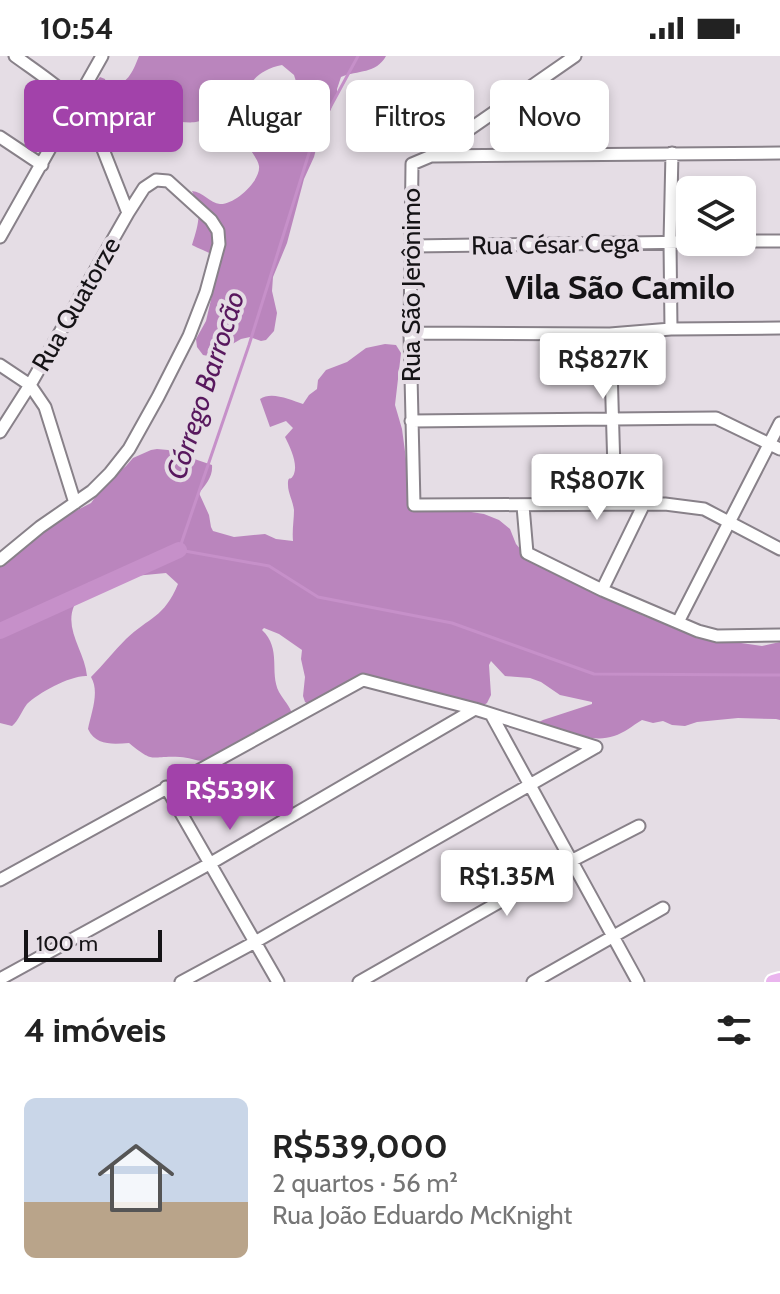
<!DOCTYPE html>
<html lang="pt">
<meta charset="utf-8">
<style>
body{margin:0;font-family:Cabin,sans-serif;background:#f2f2f2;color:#222;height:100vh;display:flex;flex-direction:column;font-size:30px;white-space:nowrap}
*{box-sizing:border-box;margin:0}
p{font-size:26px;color:#767676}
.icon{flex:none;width:44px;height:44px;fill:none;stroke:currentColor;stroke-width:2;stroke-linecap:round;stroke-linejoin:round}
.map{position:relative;height:926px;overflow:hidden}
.details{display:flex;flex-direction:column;background:#fff;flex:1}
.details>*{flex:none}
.banner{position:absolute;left:24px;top:24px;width:732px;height:72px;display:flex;gap:16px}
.controls{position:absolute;left:676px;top:120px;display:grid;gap:16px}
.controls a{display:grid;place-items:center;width:80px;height:80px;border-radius:12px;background:#fff;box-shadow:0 4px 12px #0003;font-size:40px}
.scale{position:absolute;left:24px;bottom:20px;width:138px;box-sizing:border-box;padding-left:8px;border:4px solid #151316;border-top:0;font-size:22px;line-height:28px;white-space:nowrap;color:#151316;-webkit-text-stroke:6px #e5dde5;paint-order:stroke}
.price{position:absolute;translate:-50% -68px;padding:0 18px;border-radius:8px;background:#fff;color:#222;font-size:26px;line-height:52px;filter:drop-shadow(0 2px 4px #0008)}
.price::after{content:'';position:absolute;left:50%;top:48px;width:24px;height:18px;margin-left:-12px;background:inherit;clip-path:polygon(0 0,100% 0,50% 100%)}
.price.current{background:#a242aa;color:#fff}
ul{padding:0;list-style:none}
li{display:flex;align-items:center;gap:24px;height:200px;padding:0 24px}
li+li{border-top:2px solid #e0e0e0}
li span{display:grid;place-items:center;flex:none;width:224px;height:160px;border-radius:12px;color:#555}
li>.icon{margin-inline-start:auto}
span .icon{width:96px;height:96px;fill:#fffc;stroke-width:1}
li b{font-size:34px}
h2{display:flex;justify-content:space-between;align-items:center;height:96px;padding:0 24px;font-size:34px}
.pill{padding:0 28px;border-radius:12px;background:#fff;box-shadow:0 4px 12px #0003;font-size:28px;line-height:72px}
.pill.current{background:#a242aa;color:#fff}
.status{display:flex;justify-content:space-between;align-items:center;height:56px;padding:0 40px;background:#fff;direction:ltr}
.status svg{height:22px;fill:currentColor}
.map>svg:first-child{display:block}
</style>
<div class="status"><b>10:54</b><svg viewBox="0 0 49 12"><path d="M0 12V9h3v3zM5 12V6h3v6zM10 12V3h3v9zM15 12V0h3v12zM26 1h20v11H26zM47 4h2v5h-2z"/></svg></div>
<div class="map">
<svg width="780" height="926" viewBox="0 0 780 926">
<rect width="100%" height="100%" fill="#e5dde5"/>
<path fill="#ba85bd" d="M139 0H386C376 18 358 14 341 21L337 33V39L333 44 331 53 320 77 314 101 304 123 287 187 273 221 272 235 277 257 274 275 266 284 261 285 250 281 241 283 217 297 208 300 203 299 197 291 196 283 206 265 220 205C214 197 201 194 192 189 199 166 202 158 192 135 203 136 210 147 220 148 234 149 261 125 259 110 258 104 253 98 250 93L290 49 299 35 294 19 282 9C276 10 270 12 265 15 257 19 252 26 246 32 236 43 220 55 207 62 192 70 186 64 171 67 163 69 156 75 149 78 125 88 102 80 93 56 88 44 92 30 100 21L105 23 108 34C128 27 132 18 139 0Z
M385 288 396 289 401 297 395 349 402 373 410 433 419 449 430 454 440 456 452 453 484 458 499 464 510 473 516 488 522 495 552 517 583 530 600 534 642 559 686 576 706 582 762 590 780 586V664L776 663 738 662 697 666 685 670 672 669 663 665 653 667 642 664C632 670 624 677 614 680 591 688 566 674 544 669L538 671 539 666 543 664 592 648V646L560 639 541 626 530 622 505 620 491 605 489 609 491 639 487 647 481 651 460 649 441 637 398 636 366 631 351 634 310 649 305 646 303 640 305 621 301 603 302 594 279 578 264 572 262 574C282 593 269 616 279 636 285 647 293 652 293 665 266 680 236 705 204 705 196 705 188 701 180 701 149 699 156 709 129 687 113 688 96 690 88 673 91 657 100 636 91 621 103 609 114 595 126 583 149 561 164 562 178 528L166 517 103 523 88 527C83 535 77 542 74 550 64 574 85 596 87 620 71 619 38 637 27 648 21 656 19 664 12 670L0 667V502L56 465 91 447 107 425 126 410 133 402 151 394 157 393 168 394 212 409C213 421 206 428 199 437L209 459 211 471 213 475 234 481 265 478 276 483 293 485C292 474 294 464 294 454 293 445 288 437 288 429 288 418 290 427 294 418 298 407 290 391 285 381L293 372 286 365 270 371 260 343C272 335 290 344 303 348L309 339 317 333 318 324 326 314 347 306 366 292Z"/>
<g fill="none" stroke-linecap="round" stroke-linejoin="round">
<path stroke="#c690c9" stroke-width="3" d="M358 0 314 81 249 289 179 494 269 510 318 541 452 567 594 618 780 619"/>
<path stroke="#c690c9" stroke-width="16" d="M0 575 179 494"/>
<g stroke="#888189" stroke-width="15">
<path id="minor" d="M15 0C44 21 73 39 93 68L128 157
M575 0 431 100 412 108 410 277 414 449 665 448 704 453 780 493
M0 81 42 109
M433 100 780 97
M0 181 102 0
M742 185H780
M412 190 697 186
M671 273 670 186 672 97
M410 277 610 278 671 273 780 272
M610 278 615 448
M0 309 30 329 45 351 75 447
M411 365 716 362 780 393
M0 376 30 329 128 157 144 132 156 124 168 125 211 164 218 175 219 188 206 236 189 280 158 341 129 393 110 417 92 435 40 471 0 504
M523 450 527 497 602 534 698 575 717 580 780 579
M602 534 644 448
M678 566 780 367
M492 660 638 926
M166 731 278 926
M0 824 363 624 475 653 596 691
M0 923 211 807 475 653
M181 926 255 886 596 691
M359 926 571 805 639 770
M533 926 663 852"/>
</g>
<g stroke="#fff" stroke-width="18">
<path id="major" d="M773 926 780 924"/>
</g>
<use href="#minor" stroke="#fff" stroke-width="11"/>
<use href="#major" stroke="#eab5ee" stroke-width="14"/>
</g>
<g text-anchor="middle" stroke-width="8" stroke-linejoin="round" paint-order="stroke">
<g font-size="26" fill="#151316" stroke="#e5dde5">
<text transform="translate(555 188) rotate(-1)" y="9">Rua César Cega</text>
<text transform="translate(411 229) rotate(-90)" y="9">Rua São Jerônimo</text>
<text transform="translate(76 248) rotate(-60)" y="9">Rua Quatorze</text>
</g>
<g font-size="28" font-style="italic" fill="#58185e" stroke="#e5dde5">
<text transform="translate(205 329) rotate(-72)" y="10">Córrego Barrocão</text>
</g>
<g font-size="34" font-weight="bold" fill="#151316" stroke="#e5dde5">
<text x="620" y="243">Vila São Camilo</text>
</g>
</g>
</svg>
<div class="controls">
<a><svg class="icon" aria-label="layers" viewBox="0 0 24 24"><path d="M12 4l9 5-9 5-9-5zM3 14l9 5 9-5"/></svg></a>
</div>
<div class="scale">100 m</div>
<b class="price" style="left:603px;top:345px">R$827K</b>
<b class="price" style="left:597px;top:466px">R$807K</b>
<b class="price current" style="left:230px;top:776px">R$539K</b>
<b class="price" style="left:507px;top:862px">R$1.35M</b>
<div class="banner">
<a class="pill current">Comprar</a>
<a class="pill">Alugar</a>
<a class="pill">Filtros</a>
<a class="pill">Novo</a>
</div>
</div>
<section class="details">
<h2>4 imóveis<svg class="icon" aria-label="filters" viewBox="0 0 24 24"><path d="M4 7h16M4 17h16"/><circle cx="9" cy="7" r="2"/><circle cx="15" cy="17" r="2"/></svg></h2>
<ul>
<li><span style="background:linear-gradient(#c9d6e8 65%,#b9a48a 0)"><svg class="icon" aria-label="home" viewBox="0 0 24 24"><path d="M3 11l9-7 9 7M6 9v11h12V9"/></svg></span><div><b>R$539,000</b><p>2 quartos · 56 m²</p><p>Rua João Eduardo McKnight</p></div></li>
</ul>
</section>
